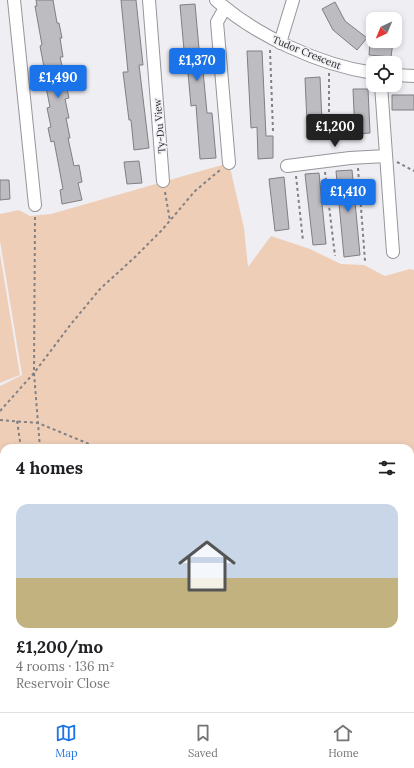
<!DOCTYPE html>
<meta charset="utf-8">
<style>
body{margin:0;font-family:Lora,serif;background:#f6f6f6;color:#202124;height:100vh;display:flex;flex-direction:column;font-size:15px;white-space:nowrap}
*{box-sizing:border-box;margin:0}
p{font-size:13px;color:#757577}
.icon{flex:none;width:22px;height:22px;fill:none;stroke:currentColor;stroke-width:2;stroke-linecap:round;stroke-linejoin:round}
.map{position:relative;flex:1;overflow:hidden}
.panel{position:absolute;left:0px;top:444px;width:414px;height:268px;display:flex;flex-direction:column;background:#fff;border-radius:12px 12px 0 0;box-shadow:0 2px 6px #0003}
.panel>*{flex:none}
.needle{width:26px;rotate:224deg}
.fabs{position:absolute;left:366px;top:12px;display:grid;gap:8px}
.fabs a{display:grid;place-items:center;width:36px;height:36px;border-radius:8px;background:#fff;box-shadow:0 2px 6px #0003;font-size:20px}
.price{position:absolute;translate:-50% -34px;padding:0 9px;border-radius:4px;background:#1a73e8;color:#fff;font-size:13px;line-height:26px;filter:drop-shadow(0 1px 2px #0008)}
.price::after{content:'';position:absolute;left:50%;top:24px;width:12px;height:9px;margin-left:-6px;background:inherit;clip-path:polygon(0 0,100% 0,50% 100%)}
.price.active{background:#222;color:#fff}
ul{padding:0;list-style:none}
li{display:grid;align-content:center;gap:8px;height:212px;padding:0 16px}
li+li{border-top:1px solid #e0e0e0}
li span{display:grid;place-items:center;height:124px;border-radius:12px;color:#555}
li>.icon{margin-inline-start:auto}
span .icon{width:72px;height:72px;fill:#fffc;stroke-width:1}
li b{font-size:17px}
h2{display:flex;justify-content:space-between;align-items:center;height:48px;padding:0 16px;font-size:17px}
.menu{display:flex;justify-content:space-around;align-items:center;height:56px;border-top:1px solid #e0e0e0;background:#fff;font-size:11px;color:#757577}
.menu a{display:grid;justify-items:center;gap:2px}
.menu .active{color:#1a73e8}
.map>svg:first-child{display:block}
</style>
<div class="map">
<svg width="414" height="712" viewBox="0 0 414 712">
<rect width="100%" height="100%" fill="#efeef3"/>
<path fill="#efceb8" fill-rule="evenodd" d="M229 163 244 228 248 267 271 236 310 249 341 264 364 265 385 276 410 269 414 270V712H0V386L22 375 0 241V214L19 210 30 216 51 214ZM4 448H410V708H4Z
M0 254 20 375 0 383Z"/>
<path fill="#bdbcc1" stroke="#807f84" d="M36 0H53L57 23H59L62 38H60L63 57H60L69 98 65 99 69 118H66L70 138H68L74 166 79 165 82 182 78 183 82 200 62 204 60 190 63 189 58 162 54 141 51 142 48 128 51 127 47 108 50 107 42 67H44L40 46 42 45 35 6H37Z
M121 0H136L143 65H139L149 148 134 150 131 120H129L123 72H128Z
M335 2 345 21 367 38 357 50 333 30 322 9Z
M195 4 200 60H202L207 113H212L216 158 200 159 196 105 191 106 186 50H184L180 5Z
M370 41 393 42 391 57 369 55Z
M247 51H262L266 136H273V158L258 159 257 127 251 128Z
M320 77 322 122 307 123 305 78Z
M353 89H368L370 133 355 134Z
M392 95H414V110H392Z
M139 161 142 183 127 184 124 162Z
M352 170 360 255 344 257 336 171Z
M319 173 326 244 313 245 305 174Z
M284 177 289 229 275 231 269 179Z
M0 180H9L10 199 0 200Z"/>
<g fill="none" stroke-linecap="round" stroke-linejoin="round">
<g stroke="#96959a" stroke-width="14">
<path id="minor" d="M14 0 35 205
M149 0 163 181
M216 0C256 36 320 65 373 73
M225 8 217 22 229 163
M280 43 293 0
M395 75 414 76
M381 85 393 252
M287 166 350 158 386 156"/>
</g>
<path stroke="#818184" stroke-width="2" stroke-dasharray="3 3" stroke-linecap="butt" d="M270 50 273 131
M329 73V124
M397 162 414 171
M358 168 365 261
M325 172 335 256
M296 176 303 241
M165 192 170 221
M0 411 34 373 35 215
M0 420 38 423 99 448
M17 421 21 448
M40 448 34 373 71 324 100 289 135 257 162 230 195 191 220 170
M410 498H414
M0 603 4 601
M410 640H414
M0 678 4 670
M78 708 79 712
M364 708 365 712"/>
<use href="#minor" stroke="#fff" stroke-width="12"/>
</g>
<g text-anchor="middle" stroke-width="3" stroke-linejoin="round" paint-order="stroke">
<g font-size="10" fill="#252527" stroke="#efeef3">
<text transform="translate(307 52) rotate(22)" y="4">Tudor Crescent</text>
<text transform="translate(159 126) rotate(-95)" y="4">Ty-Du View</text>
</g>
</g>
</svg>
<div class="fabs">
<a><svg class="needle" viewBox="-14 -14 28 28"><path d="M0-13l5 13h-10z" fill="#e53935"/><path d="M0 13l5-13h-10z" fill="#757577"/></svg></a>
<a><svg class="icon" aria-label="locate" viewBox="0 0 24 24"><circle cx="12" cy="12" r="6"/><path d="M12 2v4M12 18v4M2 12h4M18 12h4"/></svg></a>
</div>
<b class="price" style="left:197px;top:82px">£1,370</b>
<b class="price" style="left:58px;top:99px">£1,490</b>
<b class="price active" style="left:335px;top:148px">£1,200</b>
<b class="price" style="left:348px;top:213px">£1,410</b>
<section class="panel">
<h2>4 homes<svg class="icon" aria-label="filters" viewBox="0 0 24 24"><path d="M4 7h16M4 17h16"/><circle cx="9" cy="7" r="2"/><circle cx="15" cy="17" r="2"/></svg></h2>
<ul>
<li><span style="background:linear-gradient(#c9d6e8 60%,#c2b280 0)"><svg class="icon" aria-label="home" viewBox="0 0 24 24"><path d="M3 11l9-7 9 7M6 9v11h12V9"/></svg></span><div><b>£1,200/mo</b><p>4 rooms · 136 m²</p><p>Reservoir Close</p></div></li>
</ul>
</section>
</div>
<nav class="menu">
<a class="active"><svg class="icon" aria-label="map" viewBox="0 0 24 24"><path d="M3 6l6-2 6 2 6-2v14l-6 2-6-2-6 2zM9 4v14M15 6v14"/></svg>Map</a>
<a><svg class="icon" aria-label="saved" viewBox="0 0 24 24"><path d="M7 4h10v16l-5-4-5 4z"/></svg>Saved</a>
<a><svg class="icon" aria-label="home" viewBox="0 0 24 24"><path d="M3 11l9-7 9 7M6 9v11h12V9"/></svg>Home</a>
</nav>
